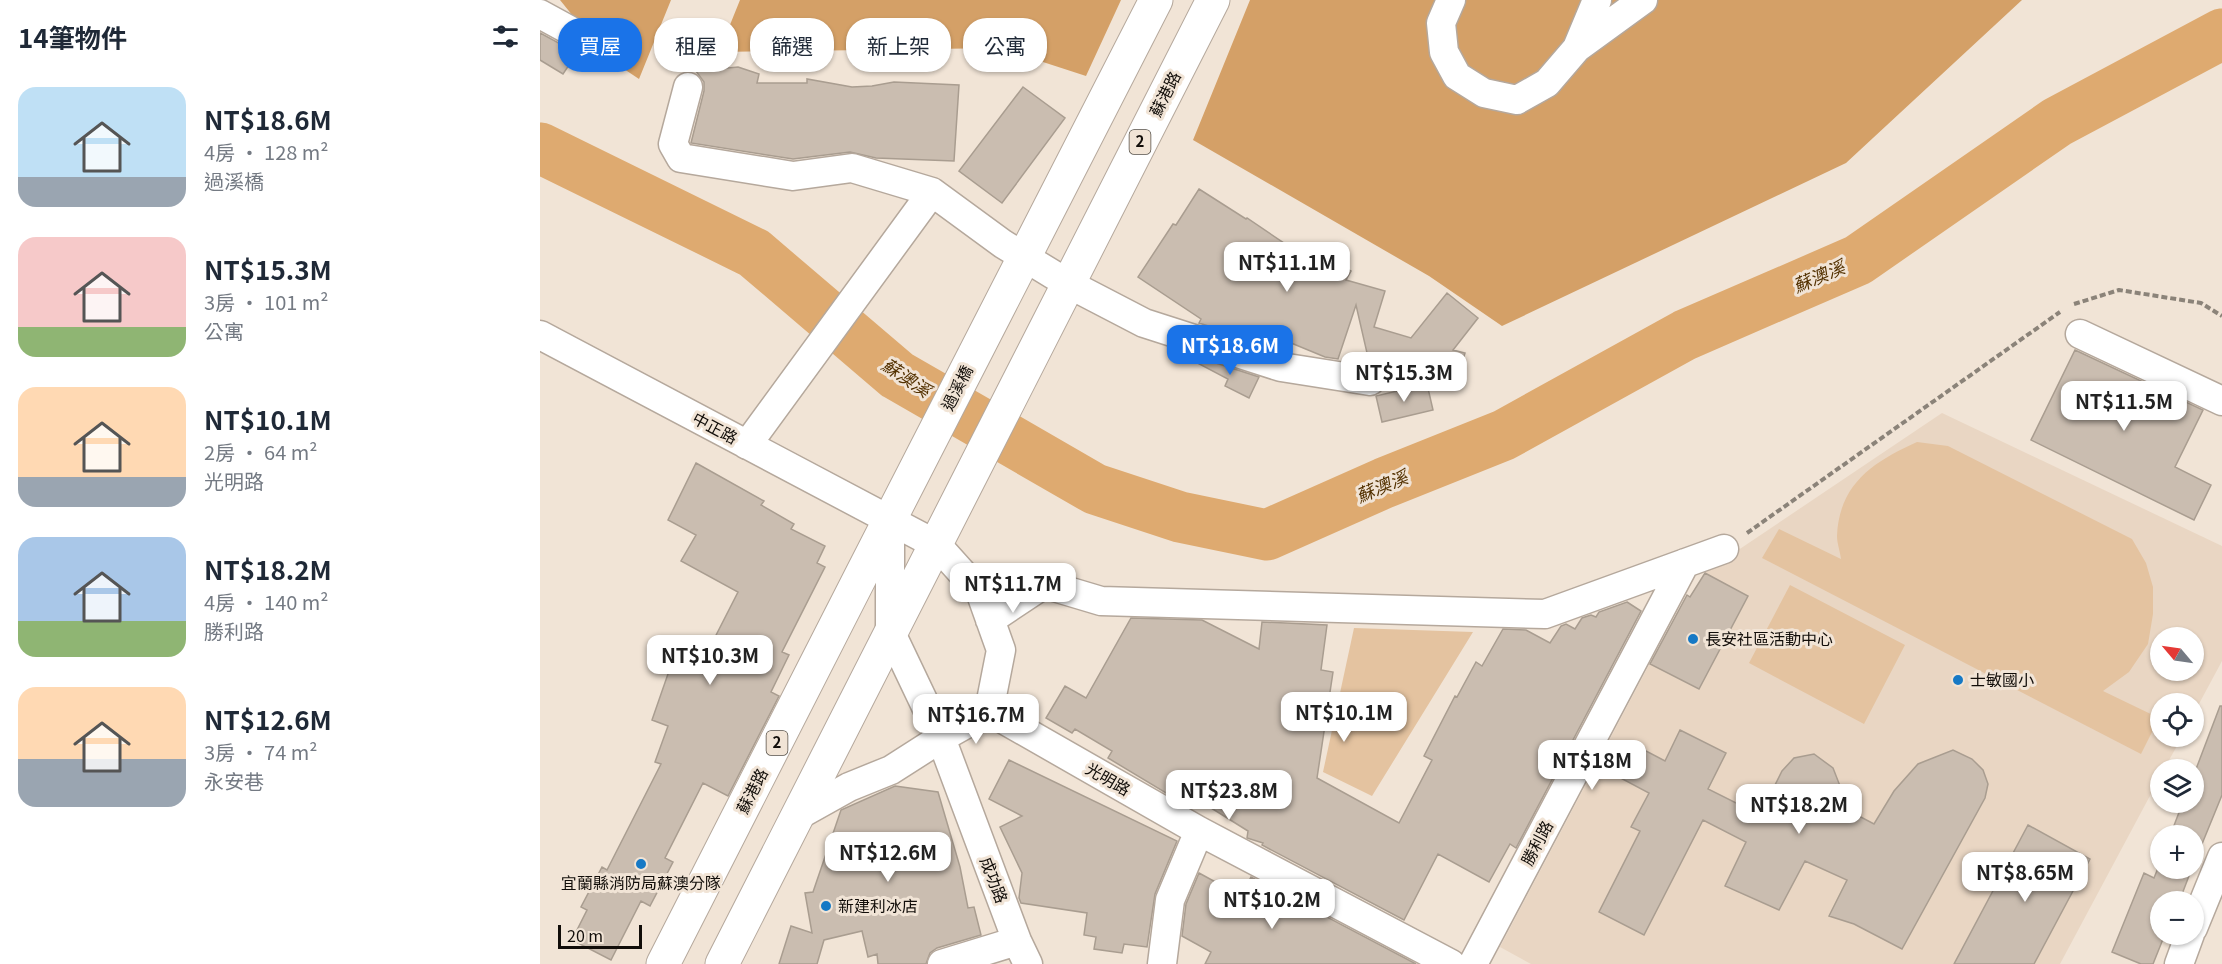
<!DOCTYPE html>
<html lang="zh-TW">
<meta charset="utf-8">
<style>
body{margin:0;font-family:Georgia,"Noto Sans TC",serif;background:#f2f2f3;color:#1f2937;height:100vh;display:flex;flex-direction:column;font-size:22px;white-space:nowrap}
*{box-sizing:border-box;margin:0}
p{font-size:20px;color:#747a83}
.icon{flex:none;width:33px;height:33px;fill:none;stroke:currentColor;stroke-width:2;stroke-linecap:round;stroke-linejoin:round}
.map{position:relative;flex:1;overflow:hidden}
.details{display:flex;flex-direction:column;background:#fff;width:540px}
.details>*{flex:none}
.hud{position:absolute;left:18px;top:18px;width:570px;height:54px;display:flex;gap:12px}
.needle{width:39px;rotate:299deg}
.fabs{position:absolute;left:1610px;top:627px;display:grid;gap:12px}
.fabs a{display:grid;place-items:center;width:54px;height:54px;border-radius:50%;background:#fff;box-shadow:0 2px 4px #0004;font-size:30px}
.scale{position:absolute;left:18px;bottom:15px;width:84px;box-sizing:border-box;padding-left:6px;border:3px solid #110d09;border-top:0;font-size:16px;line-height:21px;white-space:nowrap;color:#110d09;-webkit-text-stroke:4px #f1e4d6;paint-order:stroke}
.price{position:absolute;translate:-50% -51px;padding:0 14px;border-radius:12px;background:#fff;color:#222;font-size:20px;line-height:39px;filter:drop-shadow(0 2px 3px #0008)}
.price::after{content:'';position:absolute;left:50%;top:36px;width:18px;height:14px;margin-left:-9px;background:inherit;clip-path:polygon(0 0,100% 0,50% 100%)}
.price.on{background:#1a73e8;color:#fff}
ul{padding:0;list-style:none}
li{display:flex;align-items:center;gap:18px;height:150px;padding:0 18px}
li span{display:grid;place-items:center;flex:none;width:168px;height:120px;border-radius:18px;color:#555}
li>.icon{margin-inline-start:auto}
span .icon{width:72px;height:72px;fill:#fffc;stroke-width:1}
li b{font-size:26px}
h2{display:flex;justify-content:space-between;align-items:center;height:72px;padding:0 18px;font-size:26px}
.pill{padding:0 21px;border-radius:24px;background:#fff;box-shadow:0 2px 4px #0004;font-size:21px;line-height:54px}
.pill.on{background:#1a73e8;color:#fff}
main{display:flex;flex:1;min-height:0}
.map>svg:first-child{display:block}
</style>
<main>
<section class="details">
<h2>14筆物件<svg class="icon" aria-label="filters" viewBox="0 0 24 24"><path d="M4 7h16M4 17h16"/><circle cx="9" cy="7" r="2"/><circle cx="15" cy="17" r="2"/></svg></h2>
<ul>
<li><span style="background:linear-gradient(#bfe0f5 75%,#9aa5b1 0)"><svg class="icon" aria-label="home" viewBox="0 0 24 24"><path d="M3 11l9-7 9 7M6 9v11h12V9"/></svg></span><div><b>NT$18.6M</b><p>4房 · 128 m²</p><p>過溪橋</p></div></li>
<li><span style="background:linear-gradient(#f6c9c9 75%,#8fb573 0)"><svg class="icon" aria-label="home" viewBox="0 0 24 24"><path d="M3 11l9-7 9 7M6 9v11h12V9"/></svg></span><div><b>NT$15.3M</b><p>3房 · 101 m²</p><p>公寓</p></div></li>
<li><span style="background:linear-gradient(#ffd9b3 75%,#9aa5b1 0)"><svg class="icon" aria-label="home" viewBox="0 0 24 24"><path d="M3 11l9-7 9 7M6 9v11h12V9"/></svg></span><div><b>NT$10.1M</b><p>2房 · 64 m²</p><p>光明路</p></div></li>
<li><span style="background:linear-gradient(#a9c7e8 70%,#8fb573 0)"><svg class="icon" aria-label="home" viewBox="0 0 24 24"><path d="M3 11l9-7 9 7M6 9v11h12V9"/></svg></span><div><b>NT$18.2M</b><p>4房 · 140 m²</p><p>勝利路</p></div></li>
<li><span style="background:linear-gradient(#ffd9b3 60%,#9aa5b1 0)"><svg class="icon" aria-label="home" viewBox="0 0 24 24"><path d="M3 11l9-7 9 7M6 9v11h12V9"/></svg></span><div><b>NT$12.6M</b><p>3房 · 74 m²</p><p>永安巷</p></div></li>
</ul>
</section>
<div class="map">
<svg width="1682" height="964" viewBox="0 0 1682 964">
<rect width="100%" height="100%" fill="#f1e4d6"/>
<path fill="#e9d6c3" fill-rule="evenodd" d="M1402 413 1682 546V661L1653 715V704H1620V736L1642 737 1624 769 1620 770V777L1520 964H991L960 947 1110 663 1159 689 1207 596 1164 573ZM1620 638H1653V670H1620Z"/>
<path fill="#e4c3a0" d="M1377 442 1408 446 1592 539 1606 563 1613 587V614L1608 644 1589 672 1563 691 1619 718 1601 754 1222 558 1239 529 1301 559C1300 551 1297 543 1297 536 1299 483 1335 461 1377 442Z
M1250 585 1365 645 1324 724 1209 663Z
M814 628 933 632 832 796 783 772Z"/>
<path fill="#d4a067" d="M20 0H131L99 79 66 57Z
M200 0H581L546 76 460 48 179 52Z
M710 0H1482L1306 163 962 326 889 276 653 140Z"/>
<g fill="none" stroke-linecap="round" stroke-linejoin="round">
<path stroke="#deaa70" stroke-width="51" d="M0 148 214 253 357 375 555 489 640 517 727 535 844 483 964 435 1145 335 1318 260 1517 122 1682 34"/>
</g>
<path fill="#cabdb0" stroke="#a99d90" stroke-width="1.5" d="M0 33 37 53 23 74 0 60Z
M198 67 219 74 217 83H267V79L312 87 332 86 354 82 419 85 414 161 336 158 310 152 253 159 151 143 164 91V82L156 71Z
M483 87 525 118 462 203 419 171Z
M659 189 706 219 707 218 781 268 787 258 811 271 806 280 845 291 834 327 871 338 907 293 938 318 913 350 925 353 917 379 827 353 816 305 798 359 785 357 739 338 734 347 659 323 661 319 598 277 633 224 636 225Z
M1535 350 1663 410 1635 467 1671 485 1654 520 1491 440Z
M645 353 719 377 709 398 685 386 688 379 644 356Z
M887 384 893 410 842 422 836 396Z
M156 463 224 501 221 505 254 524 251 529 285 546 277 563 285 567 242 652 249 655 231 692 239 696 188 796 163 783 125 858 133 862 110 906 101 901 71 960 32 940 47 910 41 907 62 867 67 870 121 764 115 762 128 726 112 720 129 671 126 670 140 642 160 652 166 640 172 643 198 592 141 561 156 535 128 520Z
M1165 573 1208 596 1159 689 1110 664 1147 595 1150 597Z
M1087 602 1101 611 976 848 970 844 949 882 898 854 864 920 722 845 723 843 707 838 708 831 636 786 631 796 568 758 572 751 535 729 532 733 506 718 525 686 546 698 591 618 662 620 719 649 722 622 787 625 781 670 793 672 777 778 859 823 892 760 884 756 915 696 917 697 936 662 942 666 963 629 986 630 1010 643 1021 626 1026 624 1035 629 1042 618 1051 615 1056 617 1059 612Z
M1680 706H1682V795L1653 866V836H1630L1643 802H1653V777Z
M1140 730 1186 753 1168 789 1220 815 1242 771 1254 758 1274 754 1293 768 1300 786 1294 803 1334 824 1354 791 1378 764 1413 750 1432 759 1443 770 1448 784 1445 798 1362 949 1314 924 1289 916 1307 880 1265 861 1239 910 1185 886 1206 842 1163 820 1104 935 1059 912 1100 831 1091 827 1109 793 1073 774 1089 742 1125 761Z
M469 760 637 841 615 894 607 947 584 944 582 953 554 949 556 937 544 935 547 913 481 903 479 898 482 873 460 827 482 816 449 799Z
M355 786 398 792 420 867 428 908 434 907 441 935 397 948 390 953 386 964H338L337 954 328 957 322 931 284 940 277 964H239L251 926 272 933 265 893 273 892 301 810Z
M1488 825 1550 859 1494 964H1414Z
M1620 863V868H1652L1639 902H1620V934H1625L1613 964H1601L1572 952 1604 873 1614 878Z
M659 873 701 896 711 877 876 964H665L671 952 642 936 646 904Z"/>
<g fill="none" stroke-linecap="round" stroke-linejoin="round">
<g stroke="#b5a89c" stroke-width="31">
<path id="minor" d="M911 0 901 23 904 52 917 76 944 93 977 100 1007 83 1037 48 1103 0
M0 14 77 56
M1037 48 1057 0
M148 87 133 144 141 158 253 176 312 168 392 192 463 244 527 283 604 323 741 367 830 381
M1540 334 1682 401
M0 335 397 545 441 594 461 650 449 711 401 738 351 770 309 787 257 816
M207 445 392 192
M350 521V631L401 738 477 941 488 964
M450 620 504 584 561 601 1005 614 1184 549
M449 711 659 831 911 964
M1653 928 1682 857
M402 964 477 941
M622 964 630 900 659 831
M933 964 1145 563
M1639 964 1650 934"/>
</g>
<g stroke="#b5a89c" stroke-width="35">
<path id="major" d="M123 964C288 643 449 320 616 0
M182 964 673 0"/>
</g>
<path stroke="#8b8379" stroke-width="4" stroke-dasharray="6 3" stroke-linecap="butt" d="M1534 304 1579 290 1661 303 1682 316
M1207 533 1520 312"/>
<use href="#minor" stroke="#fff" stroke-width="28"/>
<use href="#major" stroke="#fff" stroke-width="33"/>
</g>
<g fill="#1679c5" stroke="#f1e4d6" stroke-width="2">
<circle cx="1153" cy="639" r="6"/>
<circle cx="1418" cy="680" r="6"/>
<circle cx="101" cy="864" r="6"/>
<circle cx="286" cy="906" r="6"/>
</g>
<g text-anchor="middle" stroke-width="6" stroke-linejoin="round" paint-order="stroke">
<g fill="#f1e4d6" stroke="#544e46" stroke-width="1.5">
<rect x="589.5" y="130" width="21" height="24" rx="4.5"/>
<rect x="226.5" y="731" width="21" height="24" rx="4.5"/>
</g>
<g font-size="15" font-weight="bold" fill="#110d09">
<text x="600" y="147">2</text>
<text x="237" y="748">2</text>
</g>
<g font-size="16" fill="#110d09" stroke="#f1e4d6">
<text transform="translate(625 94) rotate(-63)" y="6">蘇港路</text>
<text transform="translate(417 388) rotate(-63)" y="6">過溪橋</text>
<text transform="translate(175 428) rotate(28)" y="6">中正路</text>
<text transform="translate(568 779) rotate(30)" y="6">光明路</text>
<text transform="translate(212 791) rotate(-63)" y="6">蘇港路</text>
<text transform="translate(997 843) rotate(-62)" y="6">勝利路</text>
<text transform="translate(454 880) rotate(69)" y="6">成功路</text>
</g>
<g font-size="16" fill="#110d09" stroke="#f1e4d6" text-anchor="start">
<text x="1165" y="645">長安社區活動中心</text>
<text x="1430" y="686">士敏國小</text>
<text x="101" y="889" text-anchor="middle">宜蘭縣消防局蘇澳分隊</text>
<text x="298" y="912">新建利冰店</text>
</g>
<g font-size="18" font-style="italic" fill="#533100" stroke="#f1e4d6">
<text transform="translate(1279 277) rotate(-23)" y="6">蘇澳溪</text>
<text transform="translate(366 378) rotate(34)" y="6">蘇澳溪</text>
<text transform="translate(842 487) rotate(-23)" y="6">蘇澳溪</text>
</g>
</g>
</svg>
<div class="fabs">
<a><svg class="needle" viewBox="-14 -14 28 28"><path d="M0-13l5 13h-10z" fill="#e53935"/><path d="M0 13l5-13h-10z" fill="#747a83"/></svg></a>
<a><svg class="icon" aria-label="locate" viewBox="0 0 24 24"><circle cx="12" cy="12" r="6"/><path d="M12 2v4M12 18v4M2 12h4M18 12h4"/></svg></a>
<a><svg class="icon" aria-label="layers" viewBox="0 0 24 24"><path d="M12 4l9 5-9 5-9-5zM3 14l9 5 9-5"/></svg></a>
<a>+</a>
<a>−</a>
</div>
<div class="scale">20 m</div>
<b class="price" style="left:747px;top:293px">NT$11.1M</b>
<b class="price on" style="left:690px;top:376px">NT$18.6M</b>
<b class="price" style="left:864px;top:403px">NT$15.3M</b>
<b class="price" style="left:1584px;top:432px">NT$11.5M</b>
<b class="price" style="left:473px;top:614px">NT$11.7M</b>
<b class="price" style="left:170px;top:686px">NT$10.3M</b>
<b class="price" style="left:804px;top:743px">NT$10.1M</b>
<b class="price" style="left:436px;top:745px">NT$16.7M</b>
<b class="price" style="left:1052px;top:791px">NT$18M</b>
<b class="price" style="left:689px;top:821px">NT$23.8M</b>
<b class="price" style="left:1259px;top:835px">NT$18.2M</b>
<b class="price" style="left:348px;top:883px">NT$12.6M</b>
<b class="price" style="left:1485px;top:903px">NT$8.65M</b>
<b class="price" style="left:732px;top:930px">NT$10.2M</b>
<div class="hud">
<a class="pill on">買屋</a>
<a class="pill">租屋</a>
<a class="pill">篩選</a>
<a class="pill">新上架</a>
<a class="pill">公寓</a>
</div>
</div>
</main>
